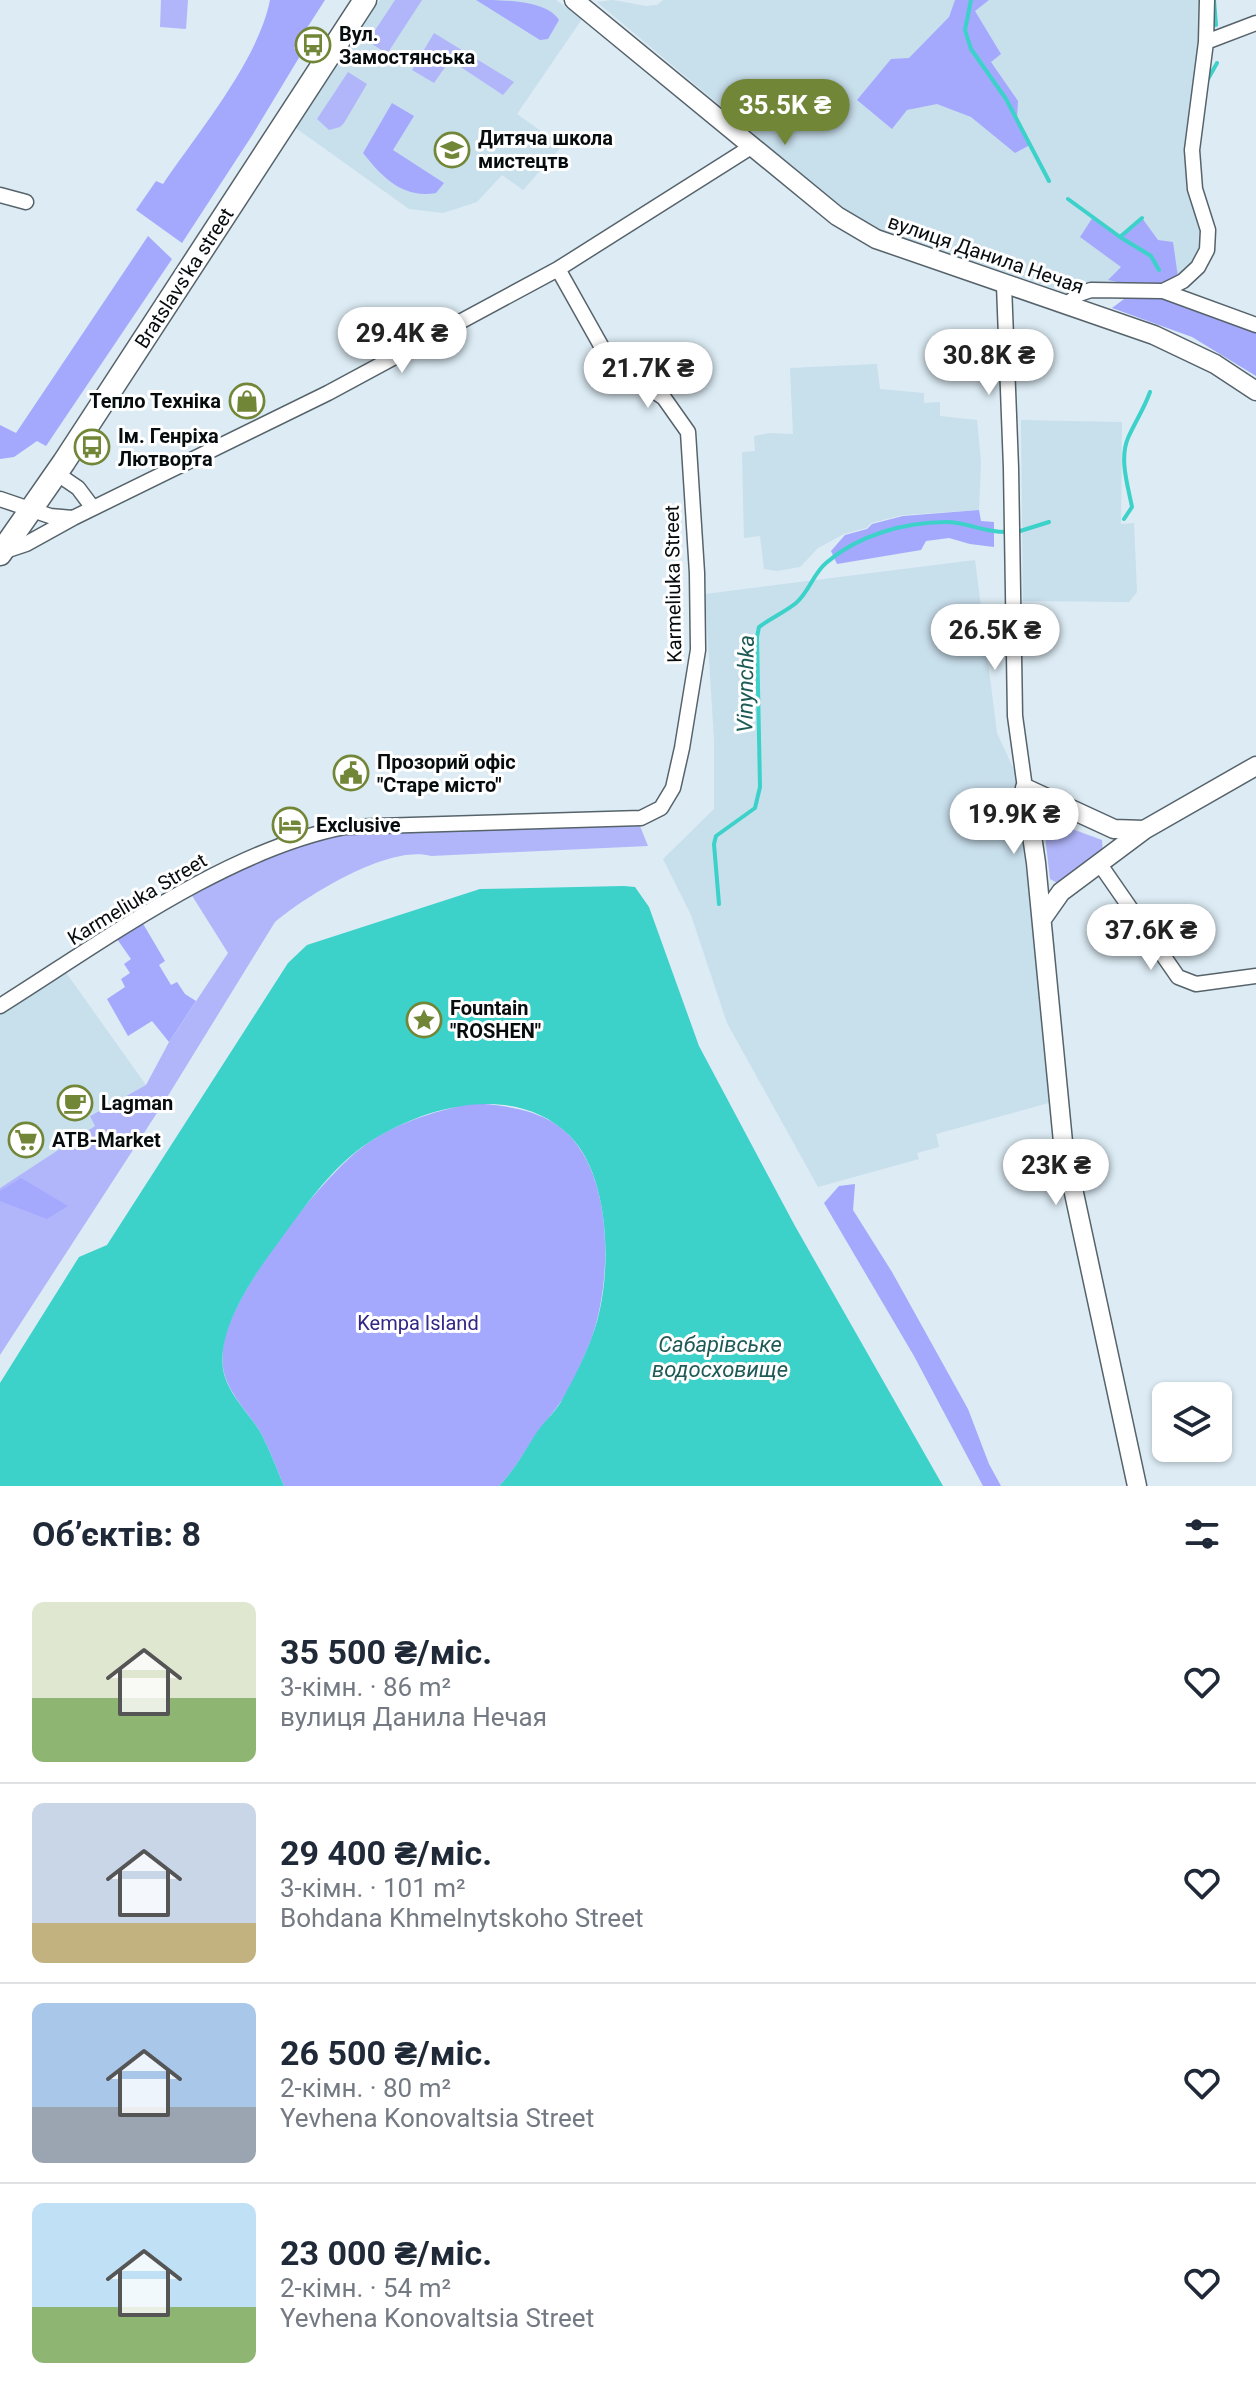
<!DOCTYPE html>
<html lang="uk">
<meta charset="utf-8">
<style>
body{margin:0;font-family:Roboto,sans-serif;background:#f6f6f7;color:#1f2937;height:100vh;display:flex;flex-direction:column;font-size:30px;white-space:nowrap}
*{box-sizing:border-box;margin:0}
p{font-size:26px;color:#747a83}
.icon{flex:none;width:44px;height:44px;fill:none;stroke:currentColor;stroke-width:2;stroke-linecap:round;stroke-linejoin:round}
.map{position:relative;height:1486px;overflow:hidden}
.details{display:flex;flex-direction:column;background:#fff;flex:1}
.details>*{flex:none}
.tools{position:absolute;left:1152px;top:1382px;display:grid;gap:16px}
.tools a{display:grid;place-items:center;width:80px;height:80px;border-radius:12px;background:#fff;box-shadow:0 2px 6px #0004;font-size:40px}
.price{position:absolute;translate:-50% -68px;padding:0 18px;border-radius:28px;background:#fff;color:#222;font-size:26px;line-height:52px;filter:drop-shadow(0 2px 4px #0008)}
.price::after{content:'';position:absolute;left:50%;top:48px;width:24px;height:18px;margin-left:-12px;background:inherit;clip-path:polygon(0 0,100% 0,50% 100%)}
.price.on{background:#728637;color:#fff}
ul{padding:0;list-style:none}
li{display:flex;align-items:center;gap:24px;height:200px;padding:0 32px}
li+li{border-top:2px solid #e0e1e3}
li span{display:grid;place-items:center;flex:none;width:224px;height:160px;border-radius:12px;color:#555}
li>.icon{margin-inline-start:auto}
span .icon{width:96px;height:96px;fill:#fffc;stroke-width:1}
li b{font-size:34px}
h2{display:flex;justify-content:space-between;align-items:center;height:96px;padding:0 32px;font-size:34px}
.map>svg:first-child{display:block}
</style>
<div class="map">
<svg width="1256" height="1486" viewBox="0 0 1256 1486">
<rect width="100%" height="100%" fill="#dcebf4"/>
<path fill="#c8dfec" d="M380 0H556L582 19 517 114 562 146 523 190 502 175 477 202 443 213 409 209 293 126Z
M613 0 646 6 657 5 663 0H1214L1216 25 1206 42 1192 150 1206 250 1183 281 1076 296 884 232 866 225 831 199 597 2Z
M877 364 880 389 924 393V403L940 402V416L977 420 981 461 979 510 903 515 871 523 866 528 844 534 818 548 800 567 777 571 764 569 760 536 744 538 742 452 755 451 754 436 769 433 793 434 790 368Z
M1021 420 1122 422 1121 524 1134 523 1137 592 1129 602 1023 601Z
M975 560 997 733 1015 772 1052 1102 936 1134 939 1147 917 1153 919 1159 818 1187 727 1023 691 915 663 859 714 809V739L705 594Z
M62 967 146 1085 91 1115 96 1126 0 1188V1006Z"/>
<path fill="#b1b6fb" d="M161 0H188L186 29 160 27Z
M395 0H422L387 54 368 41Z
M434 33 514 82 503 95 450 60 434 83 412 70Z
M348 72 367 84 344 123 340 127 329 130 317 119Z
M1050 821 1102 840 1103 853 1059 884 1050 879 1044 827Z
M640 826 648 846 431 856C389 844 306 896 275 922L166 1099 0 1355V1188L95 1126 90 1116 146 1085 169 1042 228 953 191 894C240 870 288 844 342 833Z"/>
<path fill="#a4a9fe" d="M270 0H325L294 48 300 56 253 134 182 243 136 210 156 181 163 184C198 132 258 61 270 0Z
M476 0C503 0 547 0 559 20L548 39 540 40Z
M955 0H989L975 11 1001 54 991 62 1018 101 1017 119 1030 145 1015 153 971 117 937 104 907 110 892 129 857 100 891 59 909 58 949 17Z
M392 103 414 116 393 150 444 183 436 193C403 199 382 177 363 153Z
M1093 217 1120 237 1142 218 1158 240 1173 242 1178 277C1155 290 1133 285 1108 280L1121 267 1080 237Z
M148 236 172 259 46 446 37 441 14 457 0 459V425L16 433Z
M1163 291 1256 325V376L1192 337 1112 308 1128 296Z
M979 510 981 521 994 522V547L970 544 949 538 926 541 921 550 837 564 831 551 845 535 867 529 872 524 903 516Z
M142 922 165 961 159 965 171 985 177 982 185 994 196 1001 169 1042 152 1021 128 1036 107 999 125 987 121 979 130 973 124 964 131 959 117 939Z
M472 1103C500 1105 530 1108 554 1123 615 1161 613 1277 592 1337 585 1356 572 1387 560 1403 553 1413 545 1422 538 1432 525 1450 515 1470 499 1486H284C276 1468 269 1447 259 1430 248 1413 229 1393 224 1373 222 1364 222 1351 224 1342 234 1290 318 1182 360 1149 391 1124 433 1112 472 1103Z
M21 1178 68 1206 47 1219 0 1201V1191Z
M855 1184 853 1210 892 1272 968 1409 989 1464 1001 1486H983L914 1356 824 1203 839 1186Z"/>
<path fill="#3cd1c9" d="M624 886 635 887 649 907 699 1046 795 1226 943 1486H499C515 1470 525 1450 537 1432 545 1420 557 1411 563 1398 578 1371 594 1339 600 1309 611 1259 608 1173 569 1135 512 1080 419 1107 362 1147 329 1171 302 1210 278 1243 254 1275 214 1332 224 1374 229 1394 248 1413 259 1430 269 1447 276 1468 284 1486H0V1383L79 1257 107 1245 288 963 307 945 480 889Z"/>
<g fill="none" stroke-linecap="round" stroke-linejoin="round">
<path stroke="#3cd1c9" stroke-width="4" d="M971 0 965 30 971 49 1006 99 1049 181
M1214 0 1216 25
M1208 79 1217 63
M1068 199 1120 237 1151 256 1159 270
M1120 237 1142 218
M1124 519 1132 507C1128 486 1119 459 1128 438 1135 422 1144 409 1150 392
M1017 532 1049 522
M719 904 714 844 716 836 755 808 760 787 757 637 759 627C771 618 785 612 796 603 809 592 813 574 826 563 858 535 905 522 947 522 968 522 984 533 1008 532"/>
<g stroke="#56636b" stroke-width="17">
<path id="street" d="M1206 42 1256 23
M0 195 26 202
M1004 285 1011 468 1015 716 1025 788
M1163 291 1183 281 1198 267 1207 250 1208 230 1195 189 1192 150 1206 42 1207 0
M1066 305 1079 294 1091 290 1163 291 1256 325
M56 473 78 488 93 508
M0 499 50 516 73 518 328 393 558 269 751 147
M2 552 26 544 73 518
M1099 863 1178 977 1196 984 1256 976
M0 1006C102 942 226 850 345 827L641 818 661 808 673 788 682 748 698 650 697 573 688 432 664 398 619 367 604 351 558 269"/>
</g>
<g stroke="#56636b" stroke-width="21">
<path id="secondary" d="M574 0 837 216 876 239 1154 335 1215 364 1256 391
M1025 788 1036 863 1063 1142 1137 1486
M1025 788 1114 829 1144 830
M1042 919 1061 892 1144 830 1256 766"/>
</g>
<g stroke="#56636b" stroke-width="25">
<path id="primary" d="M0 554 64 462 365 0"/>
</g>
<use href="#street" stroke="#fff" stroke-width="14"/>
<use href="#secondary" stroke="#fff" stroke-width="18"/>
<use href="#primary" stroke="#fff" stroke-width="22"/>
</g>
<defs>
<g id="bus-ring" transform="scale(1.8)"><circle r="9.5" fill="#fff" stroke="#728637" stroke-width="1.5"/><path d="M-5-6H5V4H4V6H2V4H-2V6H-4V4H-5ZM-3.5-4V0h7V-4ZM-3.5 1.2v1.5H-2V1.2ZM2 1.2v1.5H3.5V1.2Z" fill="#728637"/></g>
<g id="school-ring" transform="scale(1.8)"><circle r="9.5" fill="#fff" stroke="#728637" stroke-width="1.5"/><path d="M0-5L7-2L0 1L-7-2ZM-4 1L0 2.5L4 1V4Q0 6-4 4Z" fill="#728637"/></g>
<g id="shop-ring" transform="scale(1.8)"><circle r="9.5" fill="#fff" stroke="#728637" stroke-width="1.5"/><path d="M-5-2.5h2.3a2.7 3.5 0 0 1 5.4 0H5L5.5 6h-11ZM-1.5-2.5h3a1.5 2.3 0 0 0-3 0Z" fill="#728637"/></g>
<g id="civic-ring" transform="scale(1.8)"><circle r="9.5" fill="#fff" stroke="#728637" stroke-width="1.5"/><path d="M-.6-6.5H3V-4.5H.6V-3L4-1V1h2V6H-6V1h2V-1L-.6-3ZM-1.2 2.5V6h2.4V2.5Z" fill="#728637"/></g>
<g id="hotel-ring" transform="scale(1.8)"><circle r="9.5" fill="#fff" stroke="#728637" stroke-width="1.5"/><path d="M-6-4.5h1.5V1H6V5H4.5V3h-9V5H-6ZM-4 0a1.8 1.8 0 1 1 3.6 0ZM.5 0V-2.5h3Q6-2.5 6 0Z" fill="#728637"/></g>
<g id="sight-ring" transform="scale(1.8)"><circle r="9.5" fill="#fff" stroke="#728637" stroke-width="1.5"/><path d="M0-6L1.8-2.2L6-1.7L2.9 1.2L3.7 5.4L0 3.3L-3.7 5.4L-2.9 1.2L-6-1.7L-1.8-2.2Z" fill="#728637"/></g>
<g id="cafe-ring" transform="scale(1.8)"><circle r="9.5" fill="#fff" stroke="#728637" stroke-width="1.5"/><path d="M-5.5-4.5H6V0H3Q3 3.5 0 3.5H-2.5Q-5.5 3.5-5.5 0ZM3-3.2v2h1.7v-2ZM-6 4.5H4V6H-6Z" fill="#728637"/></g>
<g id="supermarket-ring" transform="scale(1.8)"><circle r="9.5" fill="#fff" stroke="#728637" stroke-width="1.5"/><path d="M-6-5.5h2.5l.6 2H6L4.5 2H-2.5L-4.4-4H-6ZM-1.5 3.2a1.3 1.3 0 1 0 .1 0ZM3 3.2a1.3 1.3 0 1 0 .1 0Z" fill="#728637"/></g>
</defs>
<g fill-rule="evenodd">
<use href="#bus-ring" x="313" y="45"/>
<use href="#school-ring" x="452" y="150"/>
<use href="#shop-ring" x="247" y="401"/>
<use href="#bus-ring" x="92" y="447"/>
<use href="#civic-ring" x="351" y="773"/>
<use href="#hotel-ring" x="290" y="825"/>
<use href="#sight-ring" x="424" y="1020"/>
<use href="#cafe-ring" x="75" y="1103"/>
<use href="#supermarket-ring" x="26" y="1140"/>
</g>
<g text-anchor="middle" stroke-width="6" stroke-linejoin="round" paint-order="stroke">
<g font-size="20" font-weight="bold" fill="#070c0f" stroke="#fff" text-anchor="start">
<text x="339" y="41">Вул.<tspan x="339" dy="23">Замостянська</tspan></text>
<text x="478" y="145">Дитяча школа<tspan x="478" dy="23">мистецтв</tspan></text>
<text x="221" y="408" text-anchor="end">Тепло Техніка</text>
<text x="118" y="443">Ім. Генріха<tspan x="118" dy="23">Лютворта</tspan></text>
<text x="377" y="769">Прозорий офіс<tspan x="377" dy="23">"Старе місто"</tspan></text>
<text x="316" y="832">Exclusive</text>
<text x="450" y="1015">Fountain<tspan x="450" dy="23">"ROSHEN"</tspan></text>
<text x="101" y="1110">Lagman</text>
<text x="52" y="1147">ATB-Market</text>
</g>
<g font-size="20" fill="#070c0f" stroke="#fff">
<text transform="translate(986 254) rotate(19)" y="7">вулиця Данила Нечая</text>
<text transform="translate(184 278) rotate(-57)" y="7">Bratslavs'ka street</text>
<text transform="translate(673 584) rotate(-91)" y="7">Karmeliuka Street</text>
<text transform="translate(137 899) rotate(-31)" y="7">Karmeliuka Street</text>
</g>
<g font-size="20" fill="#322686" stroke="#fff">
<text x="418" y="1330">Kempa Island</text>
</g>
<g font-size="22" font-style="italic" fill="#1e5a56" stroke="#fff">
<text transform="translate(745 684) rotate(-89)" y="8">Vinynchka</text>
<text x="720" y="1352">Сабарівське<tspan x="720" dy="25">водосховище</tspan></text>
</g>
</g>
</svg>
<div class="tools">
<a><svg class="icon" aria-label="layers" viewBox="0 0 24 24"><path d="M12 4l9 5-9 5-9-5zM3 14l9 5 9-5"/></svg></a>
</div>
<b class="price on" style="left:785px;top:147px">35.5K ₴</b>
<b class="price" style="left:402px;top:375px">29.4K ₴</b>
<b class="price" style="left:989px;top:397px">30.8K ₴</b>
<b class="price" style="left:648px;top:410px">21.7K ₴</b>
<b class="price" style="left:995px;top:672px">26.5K ₴</b>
<b class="price" style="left:1014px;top:856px">19.9K ₴</b>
<b class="price" style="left:1151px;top:972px">37.6K ₴</b>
<b class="price" style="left:1056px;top:1207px">23K ₴</b>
</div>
<section class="details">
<h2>Об’єктів: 8<svg class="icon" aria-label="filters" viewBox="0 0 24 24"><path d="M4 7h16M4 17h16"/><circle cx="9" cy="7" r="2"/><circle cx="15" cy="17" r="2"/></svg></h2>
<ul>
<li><span style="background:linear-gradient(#dfe7d0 60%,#8fb573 0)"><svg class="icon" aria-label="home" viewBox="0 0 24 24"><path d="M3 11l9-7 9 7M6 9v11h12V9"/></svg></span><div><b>35 500 ₴/міс.</b><p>3-кімн. · 86 m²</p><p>вулиця Данила Нечая</p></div><svg class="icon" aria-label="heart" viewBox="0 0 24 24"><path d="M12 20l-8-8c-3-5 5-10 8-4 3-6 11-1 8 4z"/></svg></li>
<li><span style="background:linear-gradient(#c9d6e8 75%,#c2b280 0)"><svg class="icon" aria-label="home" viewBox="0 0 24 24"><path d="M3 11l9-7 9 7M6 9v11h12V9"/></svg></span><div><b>29 400 ₴/міс.</b><p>3-кімн. · 101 m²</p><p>Bohdana Khmelnytskoho Street</p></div><svg class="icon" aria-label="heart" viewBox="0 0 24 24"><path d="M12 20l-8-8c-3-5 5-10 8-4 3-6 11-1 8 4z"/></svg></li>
<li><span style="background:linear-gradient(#a9c7e8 65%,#9aa5b1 0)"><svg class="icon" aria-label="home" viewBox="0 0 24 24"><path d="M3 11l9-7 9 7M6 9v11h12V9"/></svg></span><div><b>26 500 ₴/міс.</b><p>2-кімн. · 80 m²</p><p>Yevhena Konovaltsia Street</p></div><svg class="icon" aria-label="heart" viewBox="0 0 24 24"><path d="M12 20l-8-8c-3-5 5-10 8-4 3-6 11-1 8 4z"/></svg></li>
<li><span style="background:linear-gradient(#bfe0f5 65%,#8fb573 0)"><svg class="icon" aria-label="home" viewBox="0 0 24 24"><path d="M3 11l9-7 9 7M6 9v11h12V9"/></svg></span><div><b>23 000 ₴/міс.</b><p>2-кімн. · 54 m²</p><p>Yevhena Konovaltsia Street</p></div><svg class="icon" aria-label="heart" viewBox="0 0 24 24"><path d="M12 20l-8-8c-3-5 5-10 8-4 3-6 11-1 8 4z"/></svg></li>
</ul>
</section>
